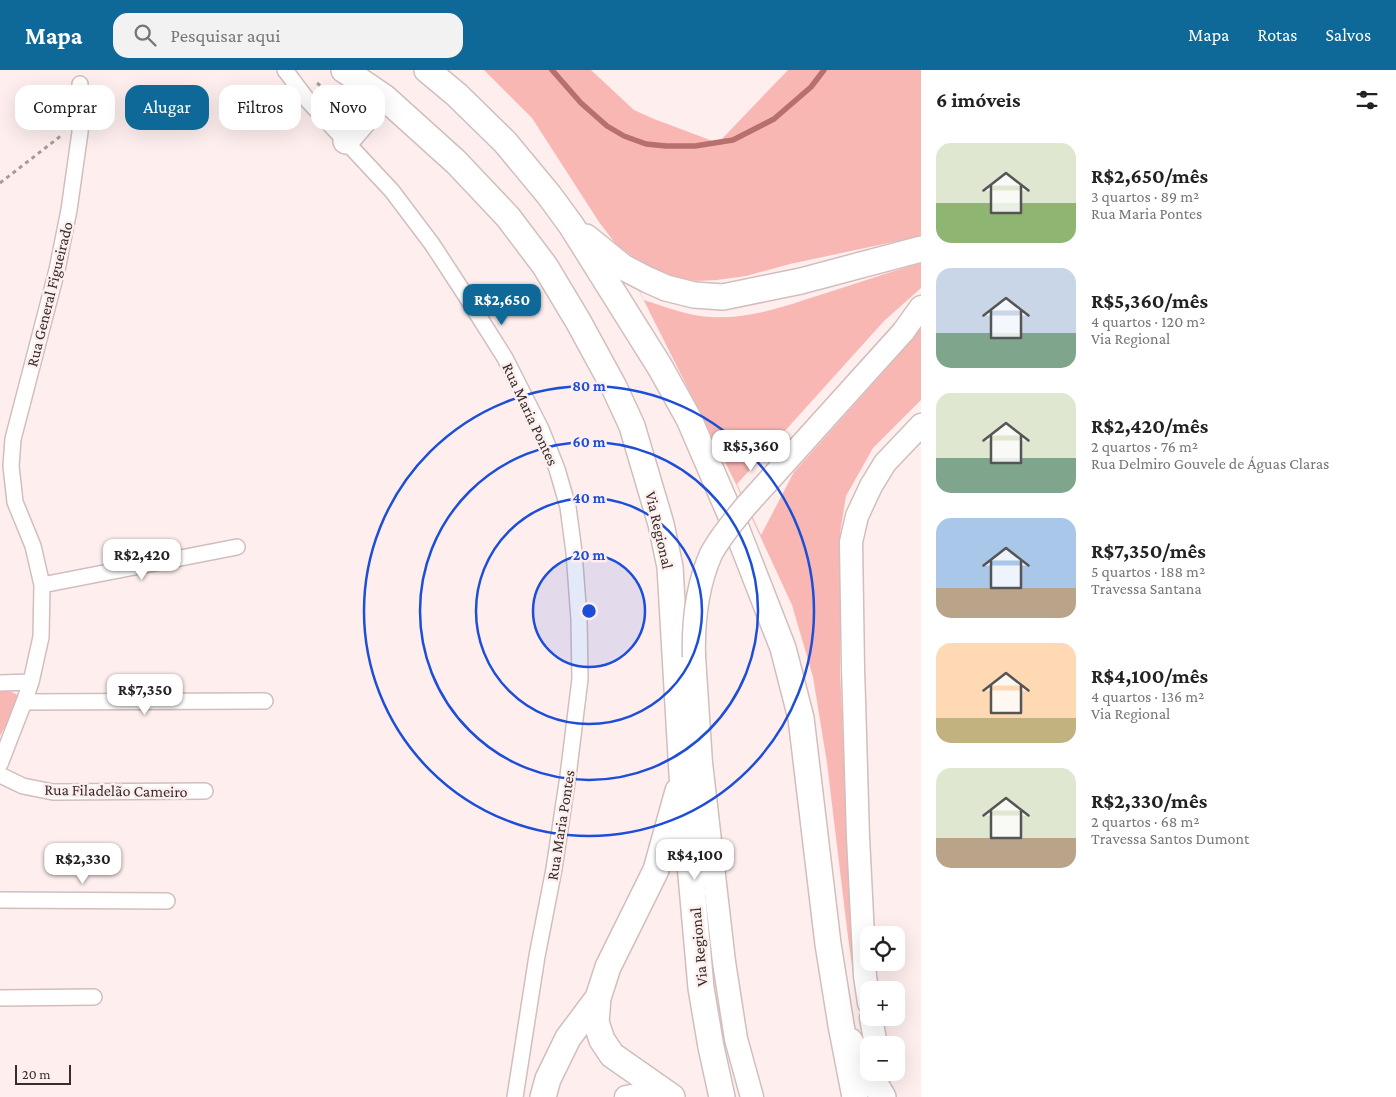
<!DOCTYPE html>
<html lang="pt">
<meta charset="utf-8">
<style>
body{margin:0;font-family:"Crimson Pro",serif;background:#f2f2f2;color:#222;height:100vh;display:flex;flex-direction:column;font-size:19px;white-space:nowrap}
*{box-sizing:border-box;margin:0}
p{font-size:16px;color:#767676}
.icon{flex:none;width:28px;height:28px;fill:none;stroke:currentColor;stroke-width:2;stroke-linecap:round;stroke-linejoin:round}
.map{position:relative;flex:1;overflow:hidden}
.drawer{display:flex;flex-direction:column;background:#fff;width:475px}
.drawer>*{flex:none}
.top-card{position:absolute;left:15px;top:15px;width:475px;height:45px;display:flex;gap:10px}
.tools{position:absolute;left:860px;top:856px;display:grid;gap:10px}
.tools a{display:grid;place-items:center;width:45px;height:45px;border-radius:10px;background:#fff;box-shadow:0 5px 20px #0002;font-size:25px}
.scale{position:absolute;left:15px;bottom:12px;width:56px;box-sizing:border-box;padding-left:5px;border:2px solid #352e2d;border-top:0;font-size:14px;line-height:18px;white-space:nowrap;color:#352e2d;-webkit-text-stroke:4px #feefee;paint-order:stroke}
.price{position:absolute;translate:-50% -42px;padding:0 11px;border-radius:10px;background:#fff;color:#222;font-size:16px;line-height:32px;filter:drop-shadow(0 1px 2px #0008)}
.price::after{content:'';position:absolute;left:50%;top:30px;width:15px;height:11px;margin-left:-8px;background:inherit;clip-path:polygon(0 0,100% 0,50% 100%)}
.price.on{background:#0e6999;color:#fff}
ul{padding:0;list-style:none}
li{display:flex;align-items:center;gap:15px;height:125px;padding:0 15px}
li span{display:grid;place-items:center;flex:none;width:140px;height:100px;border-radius:15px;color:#555}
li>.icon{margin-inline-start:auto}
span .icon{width:60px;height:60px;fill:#fffc;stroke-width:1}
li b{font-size:21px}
h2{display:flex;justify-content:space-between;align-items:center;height:60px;padding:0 15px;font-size:21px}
.pill{padding:0 18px;border-radius:15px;background:#fff;box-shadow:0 5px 20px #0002;font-size:18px;line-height:45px}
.pill.on{background:#0e6999;color:#fff}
header{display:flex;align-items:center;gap:30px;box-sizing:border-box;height:70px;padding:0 25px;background:#0e6999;color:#fff}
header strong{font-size:24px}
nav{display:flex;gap:28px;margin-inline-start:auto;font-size:18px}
.search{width:350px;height:45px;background:#f2f2f2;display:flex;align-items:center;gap:12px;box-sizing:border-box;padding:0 18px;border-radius:15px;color:#767676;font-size:19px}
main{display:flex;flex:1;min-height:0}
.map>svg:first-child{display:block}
</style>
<header>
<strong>Mapa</strong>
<div class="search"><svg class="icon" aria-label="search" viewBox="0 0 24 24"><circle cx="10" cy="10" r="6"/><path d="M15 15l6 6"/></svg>Pesquisar aqui</div>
<nav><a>Mapa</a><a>Rotas</a><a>Salvos</a></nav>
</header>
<main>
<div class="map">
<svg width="921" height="1027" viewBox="0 0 921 1027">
<rect width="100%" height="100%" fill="#feefee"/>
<path fill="#f9b7b3" d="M484 0H591L634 40 654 49 718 73 788 0H921V166L790 194 746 206 717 210 696 211 668 206 640 192 616 174 644 230C666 237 688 246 711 247 742 249 775 240 804 230 843 218 882 204 921 193V218L884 251 737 414 761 465 794 402 879 307 921 258V330L873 378 846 426 840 463V601L848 772 857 930 848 867 827 693 813 607 792 535 736 414 615 173 599 152 532 48Z
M0 617 16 624 22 630 14 648 6 655 0 666Z"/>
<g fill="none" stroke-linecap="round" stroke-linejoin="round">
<path stroke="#b7706d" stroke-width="5.5" d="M552 0 581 33 607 56 624 66 646 74 666 76H695L733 70 774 49 811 17 824 0"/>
<g stroke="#d1bebd" stroke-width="18">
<path id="minor" d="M285 0 309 32 392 121 432 174 464 223 505 288 541 359 557 399 568 437 574 482 579 549 580 609 568 706 554 799 537 886 515 1027
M42 515 237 477
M0 613 31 612
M24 632 265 631
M0 694 24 632 31 612 41 567 42 515 33 476 15 432 11 396 13 369 57 200 69 140 80 62V14
M0 705 23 716 53 722 205 721
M0 830 167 831
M0 928 94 927"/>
</g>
<g stroke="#d1bebd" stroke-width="25">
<path id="secondary" d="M903 262 921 237
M694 587 701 693 724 892 736 969 752 1027
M869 933 865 906 858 767 853 597 851 472 857 446 871 416 885 393 921 355
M871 948 876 975
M626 1027 643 1024 667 1027"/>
</g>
<g stroke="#d1bebd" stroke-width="28">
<path id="primary" d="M344 0 384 27 456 92 508 147 545 196 578 251 614 317 632 356 661 454 670 497 682 704 701 918 711 977 722 1027
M427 0 457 25 505 72 549 125 571 155 660 297 689 349 737 460 783 578 801 648 828 874 841 955 855 1027
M346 71 384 27
M586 167 623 197 648 210 666 218 694 225 723 227 801 211 921 179
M850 971 883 1027
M543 1027 548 1009 568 968 598 928
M672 1027 612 985 602 970 596 952 598 928 608 897 656 800 678 721"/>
</g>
<path stroke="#a89c9b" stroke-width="3" stroke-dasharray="4 4" stroke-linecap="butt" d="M317 13 340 31 349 35
M0 113 62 65"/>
<use href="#minor" stroke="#fff" stroke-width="15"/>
<use href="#secondary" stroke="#fff" stroke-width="22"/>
<use href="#primary" stroke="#fff" stroke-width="25"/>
<g stroke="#d1bebd" stroke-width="25" stroke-linecap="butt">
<path id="secondary-bridge" d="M694 587C693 553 697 516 711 484 720 467 733 452 745 437L903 262"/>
</g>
<use href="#secondary-bridge" stroke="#fff" stroke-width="22"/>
</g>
<circle cx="589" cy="541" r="56" fill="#1d4ed8" fill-opacity=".12"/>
<g fill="none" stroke="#1d4ed8" stroke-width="2.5">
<circle cx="589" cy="541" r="56"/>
<circle cx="589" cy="541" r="113"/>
<circle cx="589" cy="541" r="169"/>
<circle cx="589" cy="541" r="225"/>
</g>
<g text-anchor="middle" stroke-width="5" stroke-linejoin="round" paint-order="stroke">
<g font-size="16" fill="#352e2d" stroke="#feefee">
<text transform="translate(49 224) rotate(-76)" y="6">Rua General Figueirado</text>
<text transform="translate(531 344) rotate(65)" y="6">Rua Maria Pontes</text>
<text transform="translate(660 460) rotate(77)" y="6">Via Regional</text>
<text transform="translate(116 720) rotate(1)" y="6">Rua Filadelão Cameiro</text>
<text transform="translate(560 755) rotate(-81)" y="6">Rua Maria Pontes</text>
<text transform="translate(698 877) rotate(-95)" y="6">Via Regional</text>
</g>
</g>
<circle cx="589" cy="541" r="8" fill="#1d4ed8" stroke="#feefee" stroke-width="2.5"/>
<g font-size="15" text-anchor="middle" font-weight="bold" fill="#1d4ed8" stroke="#feefee" stroke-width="5" stroke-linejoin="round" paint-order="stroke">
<text x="589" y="321">80 m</text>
<text x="589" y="377">60 m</text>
<text x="589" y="433">40 m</text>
<text x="589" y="490">20 m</text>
</g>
</svg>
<div class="tools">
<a><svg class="icon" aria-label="locate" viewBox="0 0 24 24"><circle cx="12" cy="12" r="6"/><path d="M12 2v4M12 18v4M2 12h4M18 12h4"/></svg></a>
<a>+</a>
<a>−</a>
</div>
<div class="scale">20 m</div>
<b class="price on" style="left:502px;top:256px">R$2,650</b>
<b class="price" style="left:751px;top:402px">R$5,360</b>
<b class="price" style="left:142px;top:511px">R$2,420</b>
<b class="price" style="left:145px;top:646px">R$7,350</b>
<b class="price" style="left:695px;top:811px">R$4,100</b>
<b class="price" style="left:83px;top:815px">R$2,330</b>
<div class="top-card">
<a class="pill">Comprar</a>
<a class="pill on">Alugar</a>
<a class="pill">Filtros</a>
<a class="pill">Novo</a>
</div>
</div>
<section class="drawer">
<h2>6 imóveis<svg class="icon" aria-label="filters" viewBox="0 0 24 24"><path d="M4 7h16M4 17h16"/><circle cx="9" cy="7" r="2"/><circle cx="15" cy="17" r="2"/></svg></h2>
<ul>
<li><span style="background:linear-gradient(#dfe7d0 60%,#8fb573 0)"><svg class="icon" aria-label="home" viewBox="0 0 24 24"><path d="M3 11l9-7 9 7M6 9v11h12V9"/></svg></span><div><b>R$2,650/mês</b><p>3 quartos · 89 m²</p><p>Rua Maria Pontes</p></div></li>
<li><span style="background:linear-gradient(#c9d6e8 65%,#7fa58c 0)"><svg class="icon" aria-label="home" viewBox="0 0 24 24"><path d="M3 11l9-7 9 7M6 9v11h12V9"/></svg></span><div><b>R$5,360/mês</b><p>4 quartos · 120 m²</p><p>Via Regional</p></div></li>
<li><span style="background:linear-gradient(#dfe7d0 65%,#7fa58c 0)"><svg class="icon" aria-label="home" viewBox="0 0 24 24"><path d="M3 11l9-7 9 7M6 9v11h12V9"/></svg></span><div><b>R$2,420/mês</b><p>2 quartos · 76 m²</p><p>Rua Delmiro Gouvele de Águas Claras</p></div></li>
<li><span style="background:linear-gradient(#a9c7e8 70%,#b9a48a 0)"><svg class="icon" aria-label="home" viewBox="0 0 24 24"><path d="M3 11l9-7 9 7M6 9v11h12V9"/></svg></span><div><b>R$7,350/mês</b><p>5 quartos · 188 m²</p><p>Travessa Santana</p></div></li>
<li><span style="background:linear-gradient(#ffd9b3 75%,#c2b280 0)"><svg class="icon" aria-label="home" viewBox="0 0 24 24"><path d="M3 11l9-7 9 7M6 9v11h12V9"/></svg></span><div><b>R$4,100/mês</b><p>4 quartos · 136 m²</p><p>Via Regional</p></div></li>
<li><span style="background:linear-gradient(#dfe7d0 70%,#b9a48a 0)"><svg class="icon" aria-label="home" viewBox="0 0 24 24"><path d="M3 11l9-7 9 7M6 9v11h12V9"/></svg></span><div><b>R$2,330/mês</b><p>2 quartos · 68 m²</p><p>Travessa Santos Dumont</p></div></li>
</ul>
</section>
</main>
